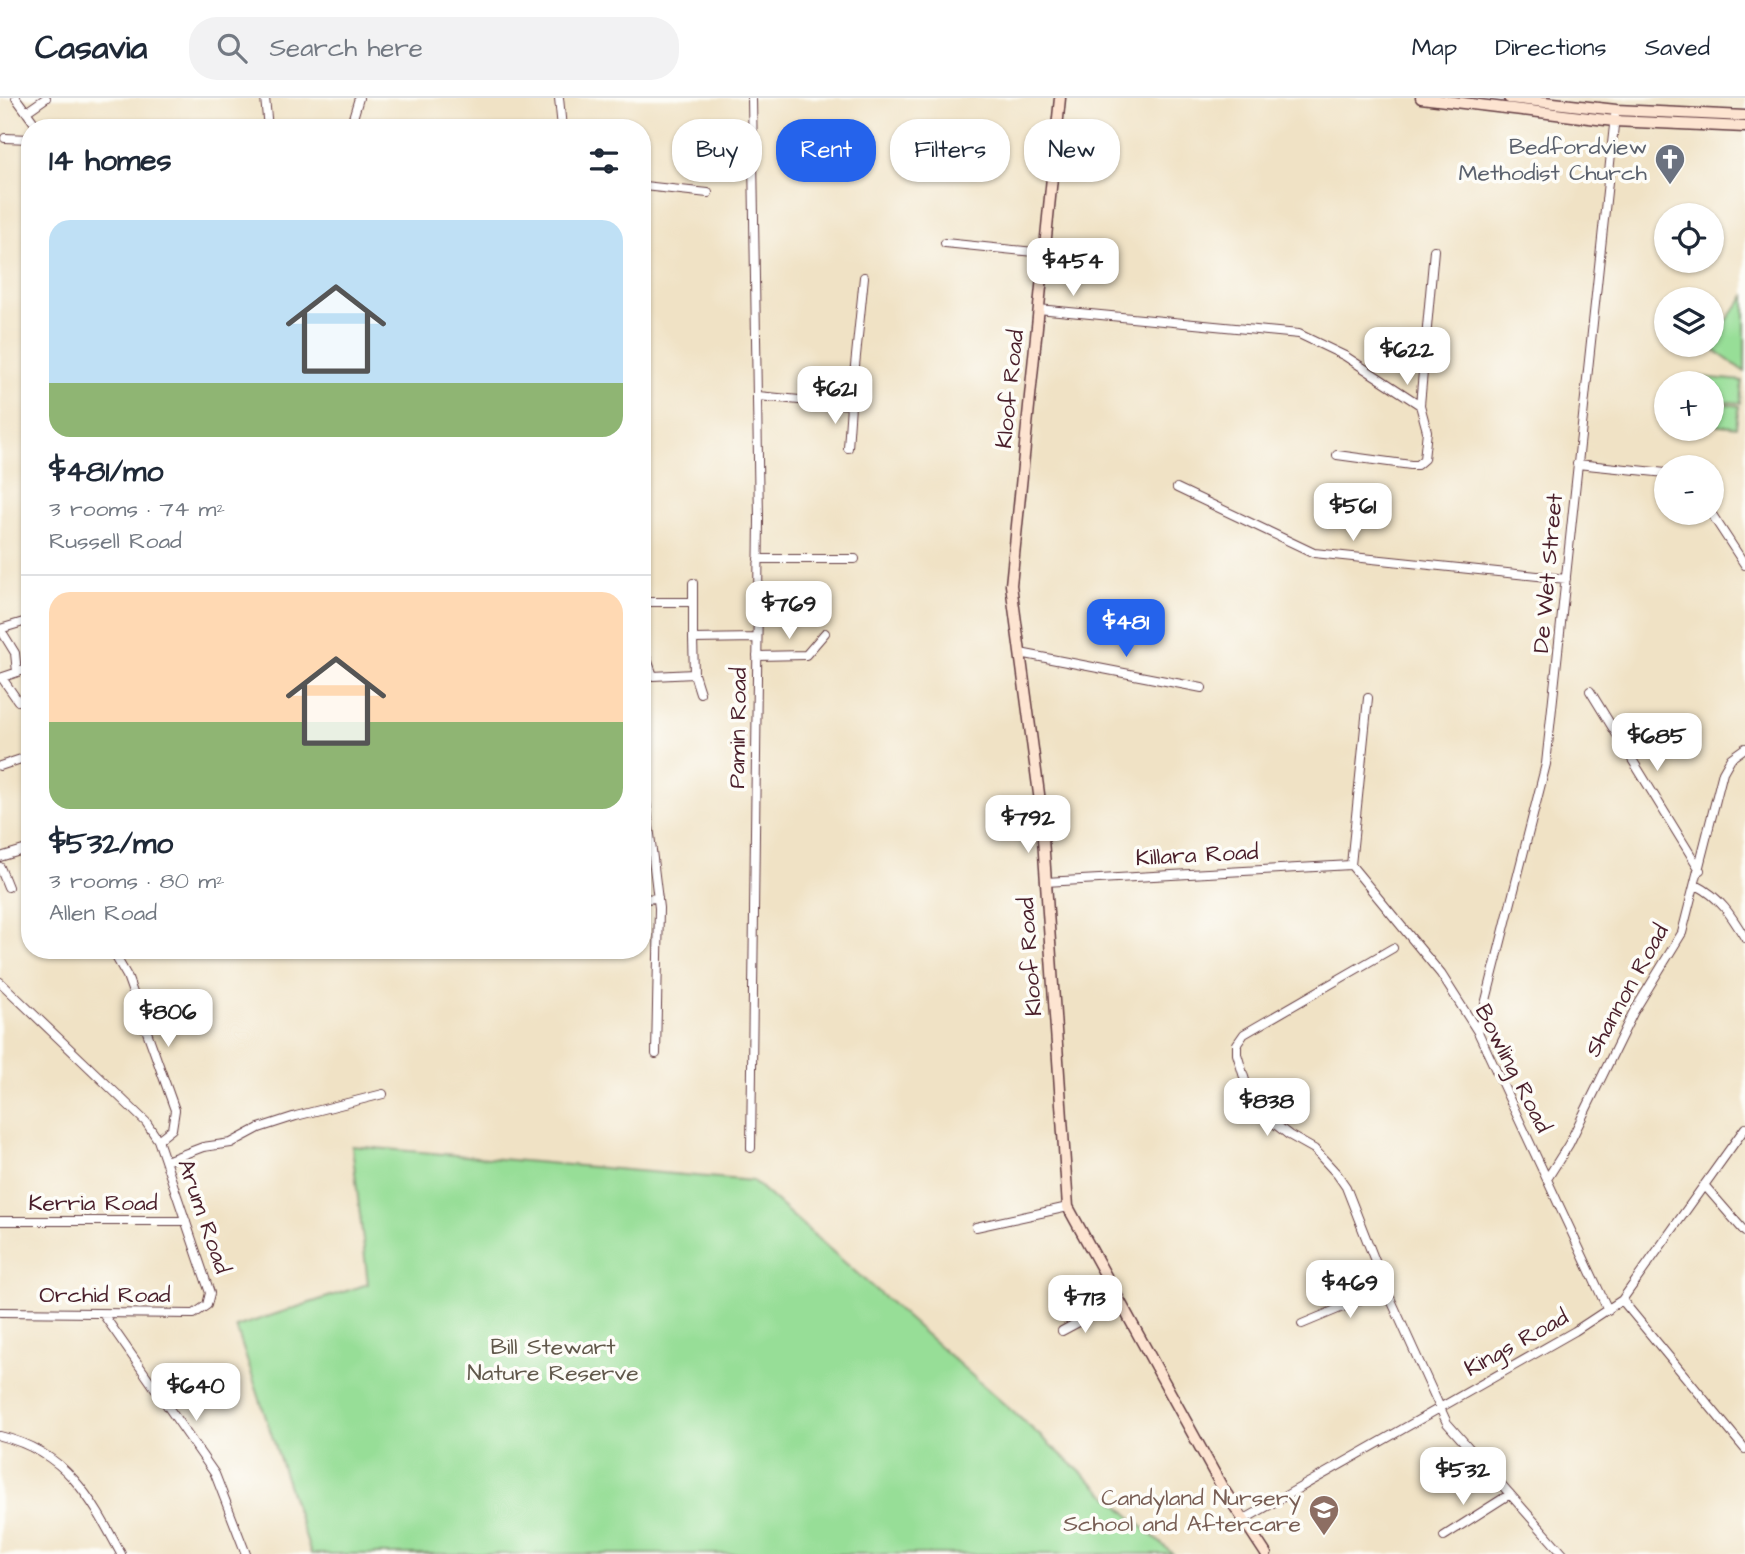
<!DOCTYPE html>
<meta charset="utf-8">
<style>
body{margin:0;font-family:"Architects Daughter",sans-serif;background:#f2f2f3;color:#1f2937;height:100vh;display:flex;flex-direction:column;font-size:26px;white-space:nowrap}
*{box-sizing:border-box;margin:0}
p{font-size:23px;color:#747a83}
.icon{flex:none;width:38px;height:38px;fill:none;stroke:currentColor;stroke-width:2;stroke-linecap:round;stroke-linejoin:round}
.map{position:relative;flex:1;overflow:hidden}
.details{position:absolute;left:21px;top:21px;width:630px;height:840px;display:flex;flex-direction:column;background:#fff;border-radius:28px;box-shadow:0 2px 5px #0004}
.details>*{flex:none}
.banner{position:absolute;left:672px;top:21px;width:665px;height:63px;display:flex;gap:14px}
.fabs{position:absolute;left:1654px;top:105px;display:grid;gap:14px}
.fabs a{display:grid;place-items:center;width:70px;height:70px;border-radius:50%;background:#fff;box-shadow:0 2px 5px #0004;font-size:35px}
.price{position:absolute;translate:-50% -60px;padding:0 16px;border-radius:14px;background:#fff;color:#222;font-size:23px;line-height:46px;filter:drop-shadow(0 2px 4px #0008)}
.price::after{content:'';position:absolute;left:50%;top:42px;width:21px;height:16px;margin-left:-10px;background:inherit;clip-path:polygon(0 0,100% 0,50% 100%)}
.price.on{background:#2563eb;color:#fff}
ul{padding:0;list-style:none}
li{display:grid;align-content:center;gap:14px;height:371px;padding:0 28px}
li+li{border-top:2px solid #e0e1e3}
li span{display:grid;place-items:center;height:217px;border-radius:21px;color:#555}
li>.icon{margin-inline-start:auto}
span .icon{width:126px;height:126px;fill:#fffc;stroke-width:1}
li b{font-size:30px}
h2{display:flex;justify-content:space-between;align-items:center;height:84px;padding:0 28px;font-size:30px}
.pill{padding:0 24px;border-radius:28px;background:#fff;box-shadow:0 2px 5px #0004;font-size:24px;line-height:63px}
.pill.on{background:#2563eb;color:#fff}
header{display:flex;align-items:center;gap:42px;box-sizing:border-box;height:98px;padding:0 35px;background:#fff;border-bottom:2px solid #e0e1e3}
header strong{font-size:33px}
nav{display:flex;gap:38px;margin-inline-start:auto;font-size:24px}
.search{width:490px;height:63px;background:#f2f2f3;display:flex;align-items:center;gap:18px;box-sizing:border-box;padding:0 24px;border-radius:28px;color:#747a83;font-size:26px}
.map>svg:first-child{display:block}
</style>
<header>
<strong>Casavia</strong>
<div class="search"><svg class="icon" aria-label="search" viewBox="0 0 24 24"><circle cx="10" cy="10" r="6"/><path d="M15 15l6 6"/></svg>Search here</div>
<nav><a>Map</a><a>Directions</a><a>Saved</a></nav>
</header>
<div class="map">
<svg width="1745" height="1456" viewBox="0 0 1745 1456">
<rect width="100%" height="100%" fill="#fdfcf7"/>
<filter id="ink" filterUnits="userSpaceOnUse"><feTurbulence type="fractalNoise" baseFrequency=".0143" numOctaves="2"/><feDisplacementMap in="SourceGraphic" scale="14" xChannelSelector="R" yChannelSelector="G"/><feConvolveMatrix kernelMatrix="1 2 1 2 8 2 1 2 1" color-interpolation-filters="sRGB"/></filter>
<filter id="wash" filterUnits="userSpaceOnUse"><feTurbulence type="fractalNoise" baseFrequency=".00686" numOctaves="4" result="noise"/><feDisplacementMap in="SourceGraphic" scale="28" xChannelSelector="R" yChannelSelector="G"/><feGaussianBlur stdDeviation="1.57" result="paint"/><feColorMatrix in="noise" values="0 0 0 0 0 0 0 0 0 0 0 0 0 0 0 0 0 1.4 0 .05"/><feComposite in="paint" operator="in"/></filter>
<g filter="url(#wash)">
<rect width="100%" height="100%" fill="#f0e2c5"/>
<path fill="#97de97" stroke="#707e61" stroke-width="2" d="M1745 198V274L1708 248Z
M1691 278 1742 283 1740 305 1712 302V285H1690Z
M1712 304 1739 308 1736 329 1712 326Z
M352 1048 753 1083 1173 1456H311L236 1229 368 1186Z"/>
</g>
<g filter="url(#ink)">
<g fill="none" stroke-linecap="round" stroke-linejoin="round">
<g stroke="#633c42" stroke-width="10">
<path id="minor" d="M16 0 38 30
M265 0 268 30
M559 0 562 30
M26 14 46 0
M350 30 359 0
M5 40 30 41
M644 88 708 95
M945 145 1044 155
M1038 211 1299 236 1345 258 1420 307
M758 298 851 307 864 179
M848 350 851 307
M1337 357 1411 367H1417L1424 361 1427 333 1420 307 1434 152
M1577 366 1666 375
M1177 390 1314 455 1566 481
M1711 415 1745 467
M758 461H855
M693 485V541
M642 504H693
M642 521V522
M0 531 30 522
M4 537 15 555 17 574
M1020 555 1202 590
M757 558 806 557 825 535
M647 561 653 578 694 576
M0 580 30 570
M2 580 18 603
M1590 593 1700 772
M700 595 694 576 693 541 757 540
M0 668 30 658
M642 671 659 810 656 956
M0 759 30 750
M1351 767 1441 876 1478 934 1608 1212
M1351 767 1368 600
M0 769 8 789
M1045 784 1351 767
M1696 787C1720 799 1731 817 1745 840
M642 801 658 800
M1393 850 1244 936 1237 946V956L1253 1009 1289 1037 1314 1051 1337 1076 1346 1089 1386 1191 1447 1325 1563 1456
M112 852 127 878 175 1012 172 1031 158 1042
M0 884 146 1024 158 1042 210 1195 207 1207 194 1216 0 1214
M1478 934 1546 666 1615 18
M751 1050 759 421 752 0
M166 1063 203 1049 231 1045 259 1030 296 1018 383 996
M1547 1081 1569 1046 1633 915 1682 835 1723 674 1731 660 1745 650
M1705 1088 1745 1134
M0 1123H186
M976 1129 1068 1109
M1622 1202 1745 1351
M103 1216 215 1376 246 1456
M1302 1226 1386 1191
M1062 1233 1118 1203
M0 1338C67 1354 91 1400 121 1456
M1243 1422 1575 1233 1622 1202 1745 1030
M1444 1438 1510 1396"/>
</g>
<g stroke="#633c42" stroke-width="13">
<path id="secondary" d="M1060 0 1011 487 1041 711 1068 1109 1222 1389 1266 1456
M1421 0 1614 23 1745 29
M1509 0 1616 12 1745 18"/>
</g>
<use href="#minor" stroke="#fff" stroke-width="8"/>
<use href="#secondary" stroke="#fde4d1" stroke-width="10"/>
</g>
</g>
<defs>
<g id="church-pin" transform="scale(1.575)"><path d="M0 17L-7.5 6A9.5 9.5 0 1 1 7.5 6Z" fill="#6b7280" stroke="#fdfcf7"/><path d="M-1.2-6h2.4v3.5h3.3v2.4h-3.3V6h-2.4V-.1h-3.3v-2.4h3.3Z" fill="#fff"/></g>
<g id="school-pin" transform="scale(1.575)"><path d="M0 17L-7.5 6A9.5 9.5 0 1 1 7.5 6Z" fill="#8d6e63" stroke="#fdfcf7"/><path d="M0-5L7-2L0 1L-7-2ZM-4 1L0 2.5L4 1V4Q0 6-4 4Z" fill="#fff"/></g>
</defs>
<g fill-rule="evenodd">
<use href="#church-pin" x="1670" y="61"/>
<use href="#school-pin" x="1324" y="1412"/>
</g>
<g text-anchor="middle" stroke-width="7" stroke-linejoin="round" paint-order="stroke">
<g font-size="23" fill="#5b616d" stroke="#fdfcf7" text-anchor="end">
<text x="1647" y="56">Bedfordview<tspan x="1647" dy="26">Methodist Church</tspan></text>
</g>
<g font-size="23" fill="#4a1f2b" stroke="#fdfcf7">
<text transform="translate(1009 291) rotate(-84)" y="8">Kloof Road</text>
<text transform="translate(1547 475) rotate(-85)" y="8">De Wet Street</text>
<text transform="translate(737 630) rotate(-89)" y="8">Pamin Road</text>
<text transform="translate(1197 756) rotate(-3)" y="8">Killara Road</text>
<text transform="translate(1029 859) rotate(-94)" y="8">Kloof Road</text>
<text transform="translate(1626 892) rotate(-61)" y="8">Shannon Road</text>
<text transform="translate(1514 970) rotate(63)" y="8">Bowling Road</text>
<text x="93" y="1112">Kerria Road</text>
<text transform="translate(205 1118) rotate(71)" y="8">Arum Road</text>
<text x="105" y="1204">Orchid Road</text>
<text transform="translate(1516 1244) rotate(-29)" y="8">Kings Road</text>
</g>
<g font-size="23" fill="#61584b" stroke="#fdfcf7">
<text x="553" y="1256">Bill Stewart<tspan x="553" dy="26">Nature Reserve</tspan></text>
</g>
<g font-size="23" fill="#785e54" stroke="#fdfcf7" text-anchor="end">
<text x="1301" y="1407">Candyland Nursery<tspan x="1301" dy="26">School and Aftercare</tspan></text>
</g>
</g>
</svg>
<div class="fabs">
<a><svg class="icon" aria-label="locate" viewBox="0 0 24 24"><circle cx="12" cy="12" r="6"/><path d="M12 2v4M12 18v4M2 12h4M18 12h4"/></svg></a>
<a><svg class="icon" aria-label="layers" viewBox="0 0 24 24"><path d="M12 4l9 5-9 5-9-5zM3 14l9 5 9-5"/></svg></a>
<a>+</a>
<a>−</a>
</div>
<b class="price" style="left:1073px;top:200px">$454</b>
<b class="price" style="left:1407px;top:289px">$622</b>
<b class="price" style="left:835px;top:328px">$621</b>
<b class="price" style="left:1353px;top:445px">$561</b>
<b class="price" style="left:789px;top:543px">$769</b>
<b class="price on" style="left:1126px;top:561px">$481</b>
<b class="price" style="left:1657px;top:675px">$685</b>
<b class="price" style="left:1028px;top:757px">$792</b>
<b class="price" style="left:168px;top:951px">$806</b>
<b class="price" style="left:1267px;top:1040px">$838</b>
<b class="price" style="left:1350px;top:1222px">$469</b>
<b class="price" style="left:1085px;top:1237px">$713</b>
<b class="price" style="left:196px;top:1325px">$640</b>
<b class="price" style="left:1463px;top:1409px">$532</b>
<div class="banner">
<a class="pill">Buy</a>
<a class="pill on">Rent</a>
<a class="pill">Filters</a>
<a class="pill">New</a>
</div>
<section class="details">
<h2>14 homes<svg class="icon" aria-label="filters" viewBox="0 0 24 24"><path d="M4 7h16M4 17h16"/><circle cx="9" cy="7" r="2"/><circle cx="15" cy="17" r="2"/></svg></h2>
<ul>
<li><span style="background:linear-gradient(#bfe0f5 75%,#8fb573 0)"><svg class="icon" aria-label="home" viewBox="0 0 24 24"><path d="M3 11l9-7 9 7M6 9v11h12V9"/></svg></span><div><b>$481/mo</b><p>3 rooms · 74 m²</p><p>Russell Road</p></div></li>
<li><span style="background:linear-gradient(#ffd9b3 60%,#8fb573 0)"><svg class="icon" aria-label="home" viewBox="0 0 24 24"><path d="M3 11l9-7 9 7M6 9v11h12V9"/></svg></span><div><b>$532/mo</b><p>3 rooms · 80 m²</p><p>Allen Road</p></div></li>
</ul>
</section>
</div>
